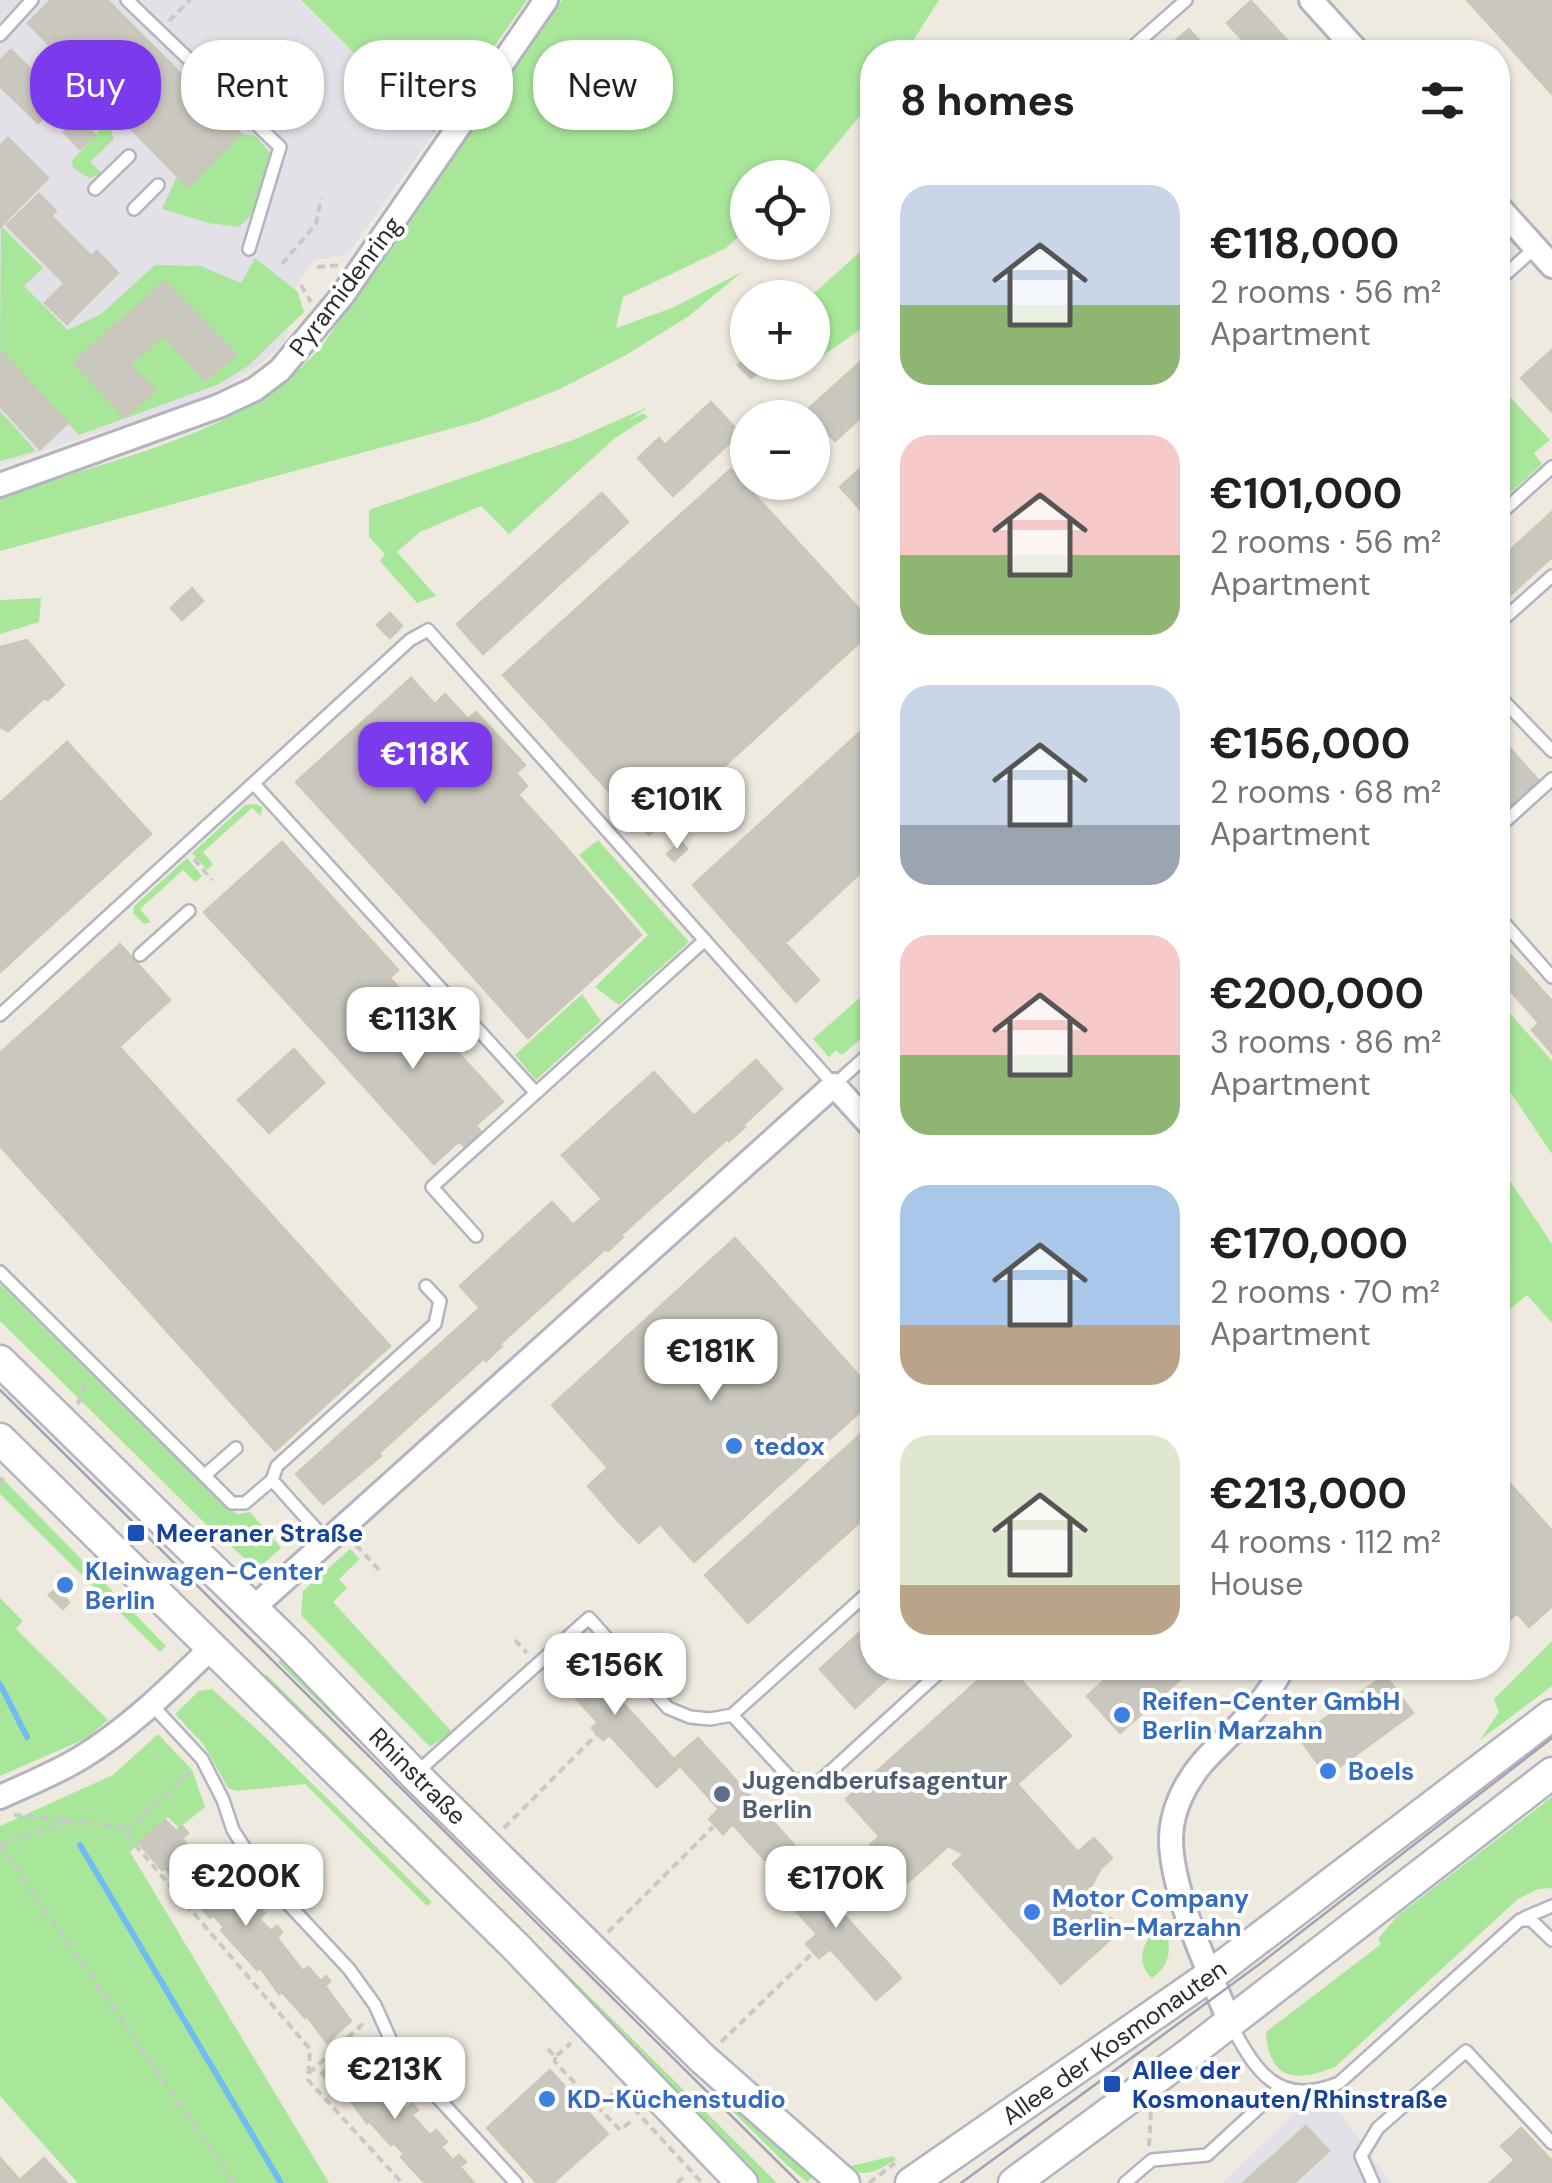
<!DOCTYPE html>
<meta charset="utf-8">
<style>
body{margin:0;font-family:"DM Sans",sans-serif;background:#f2f2f2;color:#202124;height:100vh;display:flex;flex-direction:column;font-size:38px;white-space:nowrap}
*{box-sizing:border-box;margin:0}
p{font-size:32px;color:#757577}
.icon{flex:none;width:55px;height:55px;fill:none;stroke:currentColor;stroke-width:2;stroke-linecap:round;stroke-linejoin:round}
.map{position:relative;flex:1;overflow:hidden}
.panel{position:absolute;left:860px;top:40px;width:650px;height:1640px;display:flex;flex-direction:column;background:#fff;border-radius:40px;box-shadow:0 2px 8px #0004}
.panel>*{flex:none}
.hud{position:absolute;left:30px;top:40px;width:680px;height:90px;display:flex;gap:20px}
.buttons{position:absolute;left:730px;top:160px;display:grid;gap:20px}
.buttons a{display:grid;place-items:center;width:100px;height:100px;border-radius:50%;background:#fff;box-shadow:0 2px 8px #0004;font-size:50px}
.price{position:absolute;translate:-50% -85px;padding:0 22px;border-radius:20px;background:#fff;color:#222;font-size:32px;line-height:65px;filter:drop-shadow(0 2px 5px #0008)}
.price::after{content:'';position:absolute;left:50%;top:60px;width:30px;height:22px;margin-left:-15px;background:inherit;clip-path:polygon(0 0,100% 0,50% 100%)}
.price.on{background:#7c3aed;color:#fff}
ul{padding:0;list-style:none}
li{display:flex;align-items:center;gap:30px;height:250px;padding:0 40px}
li span{display:grid;place-items:center;flex:none;width:280px;height:200px;border-radius:30px;color:#555}
li>.icon{margin-inline-start:auto}
span .icon{width:120px;height:120px;fill:#fffc;stroke-width:1}
li b{font-size:42px}
h2{display:flex;justify-content:space-between;align-items:center;height:120px;padding:0 40px;font-size:42px}
.pill{padding:0 35px;border-radius:40px;background:#fff;box-shadow:0 2px 8px #0004;font-size:35px;line-height:90px}
.pill.on{background:#7c3aed;color:#fff}
.map>svg:first-child{display:block}
</style>
<div class="map">
<svg width="1552" height="2183" viewBox="0 0 1552 2183">
<rect width="100%" height="100%" fill="#efeadf"/>
<path fill="#e3e0e7" d="M0 0H299L434 133 347 255 315 260 304 274 296 287 286 339 266 360 226 386 184 405 0 465Z
M1296 2111H1339L1391 2183H1223Z"/>
<path fill="#a8e79a" d="M301 0H527L491 51 469 52 461 70 459 93 434 133Z
M562 0H939L906 52H872V101L813 173 807 177 748 178 747 229 726 248 623 297 616 328 672 308 742 272 689 316 626 355 560 389 479 421 0 551V496C83 469 211 439 279 387 293 376 306 362 319 350Z
M108 121 114 139 90 162 103 174 89 178 72 167 74 165 71 162Z
M241 134 256 136 270 153 254 212 239 227 209 223 162 209 177 176 189 187Z
M1 226 43 268 24 286 68 330 101 314 155 265 201 266 241 283 255 258 298 292 304 312 248 366 219 384 79 435 0 350Z
M872 241V321L820 358 813 349 810 297Z
M1498 384 1550 440 1534 453 1542 464 1498 504Z
M648 407 628 421 643 413 648 417 615 438 509 534 481 506 420 532 397 552 436 596 417 603 380 561 385 554 369 537V510L573 440Z
M0 411 36 451 0 461Z
M41 598 39 622 0 634V600Z
M256 804 262 807 261 816 252 808 203 852 213 864 207 870 192 853 245 805Z
M598 840 689 942 619 1005 595 987 648 935 579 855Z
M187 858 202 876 195 882 183 870 140 909 151 922 144 924 133 913 134 906Z
M872 987V1029L842 1055 836 1050 829 1057 813 1039Z
M582 994 601 1021 536 1080 515 1055Z
M1498 1000 1552 1061V1154L1498 1074Z
M1498 1163 1552 1244V1323L1527 1295 1499 1319 1498 1317V1294L1511 1275 1498 1257Z
M0 1284 223 1504 237 1514 250 1512 281 1548 261 1566H254L216 1534 0 1321Z
M0 1476 166 1646 160 1652 0 1494Z
M350 1549 360 1559 339 1579 347 1588 333 1602 452 1732 430 1747 301 1615 303 1591Z
M0 1598 23 1621 16 1629 108 1720 87 1738 0 1776Z
M1552 1641V1686L1480 1740 1499 1712 1494 1699Z
M283 1657 817 2173 807 2182 787 2165 278 1662Z
M266 1674 777 2183H760L683 2100 260 1679Z
M212 1689 265 1737 432 1902 427 1906 305 1784 237 1791 228 1788 204 1745 175 1714 199 1691Z
M158 1734 192 1770 205 1807 179 1828 168 1817 130 1852 329 2183H78L0 2096V1826L113 1775Z
M1552 1797V1888L1538 1889 1518 1899 1335 2067C1295 2083 1269 2080 1266 2032L1381 1944 1378 1939 1397 1916Z
M1164 1922C1171 1944 1173 1964 1152 1978 1132 1960 1146 1935 1164 1922Z
M893 2156 896 2160C879 2169 865 2180 847 2167Z"/>
<g fill="none" stroke-linecap="round" stroke-linejoin="round">
<path stroke="#6fbcf3" stroke-width="6" d="M0 1684 27 1737
M80 1845 281 2183"/>
</g>
<path fill="#cac7be" stroke="#cbc7b8" stroke-width="2.5" d="M51 0H107L241 134 188 187 28 23Z
M1467 0H1552V94Z
M1251 1 1298 52H1254L1227 23Z
M1189 29 1209 52H1162Z
M11 50 61 99 38 123 0 86V61Z
M250 52 265 68 246 87 230 71Z
M78 118 95 135 80 149 64 132Z
M8 138 48 178 0 227V146Z
M39 194 56 211 51 216 91 256 64 283 7 225Z
M97 251 118 273 67 324 45 303Z
M165 281 236 355 205 380 163 335 130 364 155 391 124 417 74 362Z
M0 350 68 423 40 449 0 406Z
M1552 350V412L1521 378Z
M868 355 872 360V407L835 441 807 410Z
M748 358V362H771L751 378 738 365Z
M711 402 740 433 673 496 638 458 659 438 665 445Z
M863 466 872 477V514L868 518 840 487Z
M731 469 872 623V631L649 835 503 675Z
M602 493 628 522 483 654 457 624Z
M1552 512V557L1498 606V561Z
M192 588 203 601 182 620 171 608Z
M390 613 402 626 390 638 377 625Z
M27 640 64 685 48 700 44 698 8 731 0 727V647Z
M411 678 564 845 548 859 535 846 436 935 296 782Z
M445 694 468 719 476 712 525 765 516 773 527 786 518 795 435 704Z
M872 721V862L785 943 819 980 796 1002 693 885Z
M1498 735 1539 781 1498 819Z
M67 742 151 834 0 972V803Z
M282 842 398 970 322 1040 204 912Z
M681 842 687 849 674 861 667 854Z
M564 845 641 935 528 1038 436 935 535 846 548 859Z
M1498 941 1552 1001V1053L1532 1030 1539 1023 1498 977Z
M120 944 170 1000 120 1046 69 991Z
M390 978 503 1102 476 1125 481 1132 465 1147 459 1141 434 1164 322 1040Z
M69 991 390 1346 275 1451 0 1146V1053Z
M294 1049 324 1083 269 1133 238 1100Z
M756 1060 782 1089 743 1125 745 1127 729 1141 727 1139 621 1235 623 1237 608 1251 605 1249 500 1344 502 1346 486 1361 484 1358 379 1453 381 1456 323 1504 296 1474 480 1308 460 1286 552 1202 573 1225 602 1199 562 1155 654 1072 694 1116Z
M735 1238 872 1390V1401L694 1562 660 1524 639 1543 618 1521 588 1486 608 1468 552 1405Z
M872 1424V1511L748 1623 705 1575Z
M1498 1470 1552 1531V1606L1529 1627 1498 1591Z
M56 1589 69 1602 63 1609 49 1595Z
M1498 1591 1517 1613 1509 1621 1498 1608Z
M872 1621V1668H899L855 1708 820 1669Z
M574 1649 680 1766 657 1787 550 1670Z
M992 1668H1010L1071 1736 1017 1784 1078 1852 1094 1838 1112 1858 1101 1868 1082 1903 1125 1926 1061 1984 953 1864 964 1854 948 1846 915 1876 846 1799Z
M1118 1668H1193L1120 1733 1087 1696Z
M1385 1675 1413 1713 1327 1776 1297 1735 1314 1722 1316 1725Z
M598 1722 609 1735 603 1740 592 1728Z
M698 1738 803 1855 780 1877 674 1759Z
M719 1809 733 1824 723 1834 709 1819Z
M165 1820 176 1831 182 1826 188 1833 182 1838 208 1872 213 1868 224 1880 230 1875 236 1882 231 1887 248 1907 254 1901 265 1913 259 1919 271 1931 277 1926 282 1932 277 1938 303 1971 308 1967 321 1981 326 1976 330 1981 325 1986 351 2021 327 2043 307 2016 305 2018 282 1992 279 1994 260 1967 257 1970 221 1930 224 1927 213 1915 210 1918 188 1893 184 1896 173 1882 175 1880 165 1868 162 1870 139 1843Z
M879 1837 915 1876 905 1884 870 1845Z
M796 1862 901 1978 876 2000 772 1884Z
M817 1934 830 1949 819 1958 806 1944Z
M347 2049 358 2061 365 2054 372 2061 364 2067 382 2086 379 2089 390 2101 395 2097 406 2109 412 2104 418 2110 412 2115 430 2135 436 2130 447 2142 441 2147 453 2160 459 2155 466 2162 460 2167 474 2183H425L401 2157 404 2154 394 2143 391 2145 369 2121 367 2123 347 2096 344 2098 321 2073Z
M550 2070 608 2134 553 2183H537L487 2128Z
M1306 2126 1329 2151 1294 2183H1243Z
M1521 2128 1552 2161V2183H1490L1515 2160 1501 2146Z
M0 2158 20 2180 23 2183H0Z
M44 2158 67 2183H23L20 2180Z"/>
<g fill="none" stroke-linecap="round" stroke-linejoin="round">
<g stroke="#b3b3c1" stroke-width="16">
<path id="service" d="M127 0 280 147 249 249
M0 35 32 0
M1127 52 1186 0
M95 189 129 156
M134 209 158 185
M1498 281 1535 248
M1498 516 1552 467
M1498 624 1552 576
M1498 695 1552 751
M254 784 536 1093
M1498 828 1552 779
M1498 916 1552 977
M140 955 189 911
M0 1015 410 640 428 630 834 1085 872 1051
M476 1236 432 1187 705 940
M0 1272 232 1503H245L272 1480
M205 1475 236 1448
M326 1540 272 1480 277 1466 435 1324 440 1301 426 1286
M151 1704 202 1759 223 1800 233 1830 264 1878 349 1969 375 2005 396 2052 516 2183
M732 1715 792 1780 819 1782 944 1668
M416 1773 589 1618 668 1708 690 1717 710 1719 732 1715 872 1589
M1524 1918 1552 1906
M1230 2023C1257 2074 1279 2107 1339 2083L1520 1920H1531L1552 1940
M1125 2183 1152 2160 1207 2155 1279 2089
M1373 2183 1361 2156 1378 2128 1466 2051 1552 2143"/>
</g>
<g stroke="#b3b3c1" stroke-width="28">
<path id="minor" d="M1311 0 1358 52
M1498 206 1552 266
M0 485 219 406 255 389 280 370 342 296 546 0
M252 1609 834 1085 872 1127
M0 1797C26 1785 54 1774 79 1759 129 1729 171 1687 212 1647
M1230 2023C1210 1972 1171 1893 1171 1839 1171 1811 1185 1783 1203 1762 1231 1731 1265 1706 1282 1668"/>
</g>
<g stroke="#b3b3c1" stroke-width="35">
<path id="secondary" d="M0 1361 296 1651 414 1774 703 2059 844 2183
M0 1439 515 1946 742 2183
M911 2183 1211 1975 1552 1715
M1014 2183 1189 2054 1552 1773"/>
</g>
<path stroke="#c8c8c8" stroke-width="4" stroke-dasharray="8 5" stroke-linecap="butt" d="M169 21 190 0
M282 264 316 224 321 198
M317 267 340 265
M301 285 311 302
M194 859 212 880
M414 1005 425 994
M78 1404 86 1380
M0 1485 4 1475
M356 1545 382 1573
M515 1640 527 1653
M14 1815 119 1826 310 2049 308 2080 402 2183
M504 1828 603 1728
M126 1831 192 1770
M0 1845 234 2183
M0 1845 67 1822
M608 1932 713 1827
M721 2042 824 1942
M548 2049 555 2057 571 2043
M555 2057V2062L620 2130 634 2119
M309 2073 365 2022
M625 2099 702 2183
M598 2107 613 2094
M1149 2146 1151 2111
M677 2183 686 2175
M869 2183 895 2163"/>
<use href="#service" stroke="#fff" stroke-width="11"/>
<use href="#minor" stroke="#fff" stroke-width="22"/>
<use href="#secondary" stroke="#fff" stroke-width="30"/>
<path stroke="#a1a1b8" stroke-width="2.5" d="M0 1390 799 2183
M961 2183 1261 1963 1552 1738"/>
</g>
<g fill="#3f7fe0" stroke="#fff" stroke-width="4">
<circle cx="734" cy="1446" r="10"/>
<circle cx="65" cy="1585" r="10"/>
<circle cx="1122" cy="1715" r="10"/>
<circle cx="1328" cy="1771" r="10"/>
<circle cx="1032" cy="1912" r="10"/>
<circle cx="547" cy="2099" r="10"/>
</g>
<g fill="#1a4fb4" stroke="#fff" stroke-width="4">
<rect x="126" y="1523" width="20" height="20" rx="5"/>
<rect x="1102" y="2074" width="20" height="20" rx="5"/>
</g>
<circle fill="#5c6f8a" stroke="#fff" stroke-width="4" cx="722" cy="1794" r="10"/>
<g text-anchor="middle" stroke-width="8" stroke-linejoin="round" paint-order="stroke">
<g font-size="25" fill="#2d2d2d" stroke="#fff">
<text transform="translate(345 286) rotate(-53)" y="9">Pyramidenring</text>
<text transform="translate(418 1776) rotate(45)" y="9">Rhinstraße</text>
<text transform="translate(1114 2042) rotate(-35)" y="9">Allee der Kosmonauten</text>
</g>
<g font-size="25" font-weight="bold" fill="#366cbe" stroke="#fff" text-anchor="start">
<text x="754" y="1455">tedox</text>
<text x="85" y="1580">Kleinwagen-Center<tspan x="85" dy="29">Berlin</tspan></text>
<text x="1142" y="1710">Reifen-Center GmbH<tspan x="1142" dy="29">Berlin Marzahn</tspan></text>
<text x="1348" y="1780">Boels</text>
<text x="1052" y="1907">Motor Company<tspan x="1052" dy="29">Berlin-Marzahn</tspan></text>
<text x="567" y="2108">KD-Küchenstudio</text>
</g>
<g font-size="25" font-weight="bold" fill="#164399" stroke="#fff" text-anchor="start">
<text x="156" y="1542">Meeraner Straße</text>
<text x="1132" y="2079">Allee der<tspan x="1132" dy="29">Kosmonauten/Rhinstraße</tspan></text>
</g>
<g font-size="25" font-weight="bold" fill="#4e5e75" stroke="#fff" text-anchor="start">
<text x="742" y="1789">Jugendberufsagentur<tspan x="742" dy="29">Berlin</tspan></text>
</g>
</g>
</svg>
<div class="buttons">
<a><svg class="icon" aria-label="locate" viewBox="0 0 24 24"><circle cx="12" cy="12" r="6"/><path d="M12 2v4M12 18v4M2 12h4M18 12h4"/></svg></a>
<a>+</a>
<a>−</a>
</div>
<b class="price on" style="left:425px;top:807px">€118K</b>
<b class="price" style="left:677px;top:852px">€101K</b>
<b class="price" style="left:413px;top:1072px">€113K</b>
<b class="price" style="left:711px;top:1404px">€181K</b>
<b class="price" style="left:615px;top:1718px">€156K</b>
<b class="price" style="left:246px;top:1929px">€200K</b>
<b class="price" style="left:836px;top:1931px">€170K</b>
<b class="price" style="left:395px;top:2122px">€213K</b>
<div class="hud">
<a class="pill on">Buy</a>
<a class="pill">Rent</a>
<a class="pill">Filters</a>
<a class="pill">New</a>
</div>
<section class="panel">
<h2>8 homes<svg class="icon" aria-label="filters" viewBox="0 0 24 24"><path d="M4 7h16M4 17h16"/><circle cx="9" cy="7" r="2"/><circle cx="15" cy="17" r="2"/></svg></h2>
<ul>
<li><span style="background:linear-gradient(#c9d6e8 60%,#8fb573 0)"><svg class="icon" aria-label="home" viewBox="0 0 24 24"><path d="M3 11l9-7 9 7M6 9v11h12V9"/></svg></span><div><b>€118,000</b><p>2 rooms · 56 m²</p><p>Apartment</p></div></li>
<li><span style="background:linear-gradient(#f6c9c9 60%,#8fb573 0)"><svg class="icon" aria-label="home" viewBox="0 0 24 24"><path d="M3 11l9-7 9 7M6 9v11h12V9"/></svg></span><div><b>€101,000</b><p>2 rooms · 56 m²</p><p>Apartment</p></div></li>
<li><span style="background:linear-gradient(#c9d6e8 70%,#9aa5b1 0)"><svg class="icon" aria-label="home" viewBox="0 0 24 24"><path d="M3 11l9-7 9 7M6 9v11h12V9"/></svg></span><div><b>€156,000</b><p>2 rooms · 68 m²</p><p>Apartment</p></div></li>
<li><span style="background:linear-gradient(#f6c9c9 60%,#8fb573 0)"><svg class="icon" aria-label="home" viewBox="0 0 24 24"><path d="M3 11l9-7 9 7M6 9v11h12V9"/></svg></span><div><b>€200,000</b><p>3 rooms · 86 m²</p><p>Apartment</p></div></li>
<li><span style="background:linear-gradient(#a9c7e8 70%,#b9a48a 0)"><svg class="icon" aria-label="home" viewBox="0 0 24 24"><path d="M3 11l9-7 9 7M6 9v11h12V9"/></svg></span><div><b>€170,000</b><p>2 rooms · 70 m²</p><p>Apartment</p></div></li>
<li><span style="background:linear-gradient(#dfe7d0 75%,#b9a48a 0)"><svg class="icon" aria-label="home" viewBox="0 0 24 24"><path d="M3 11l9-7 9 7M6 9v11h12V9"/></svg></span><div><b>€213,000</b><p>4 rooms · 112 m²</p><p>House</p></div></li>
</ul>
</section>
</div>
